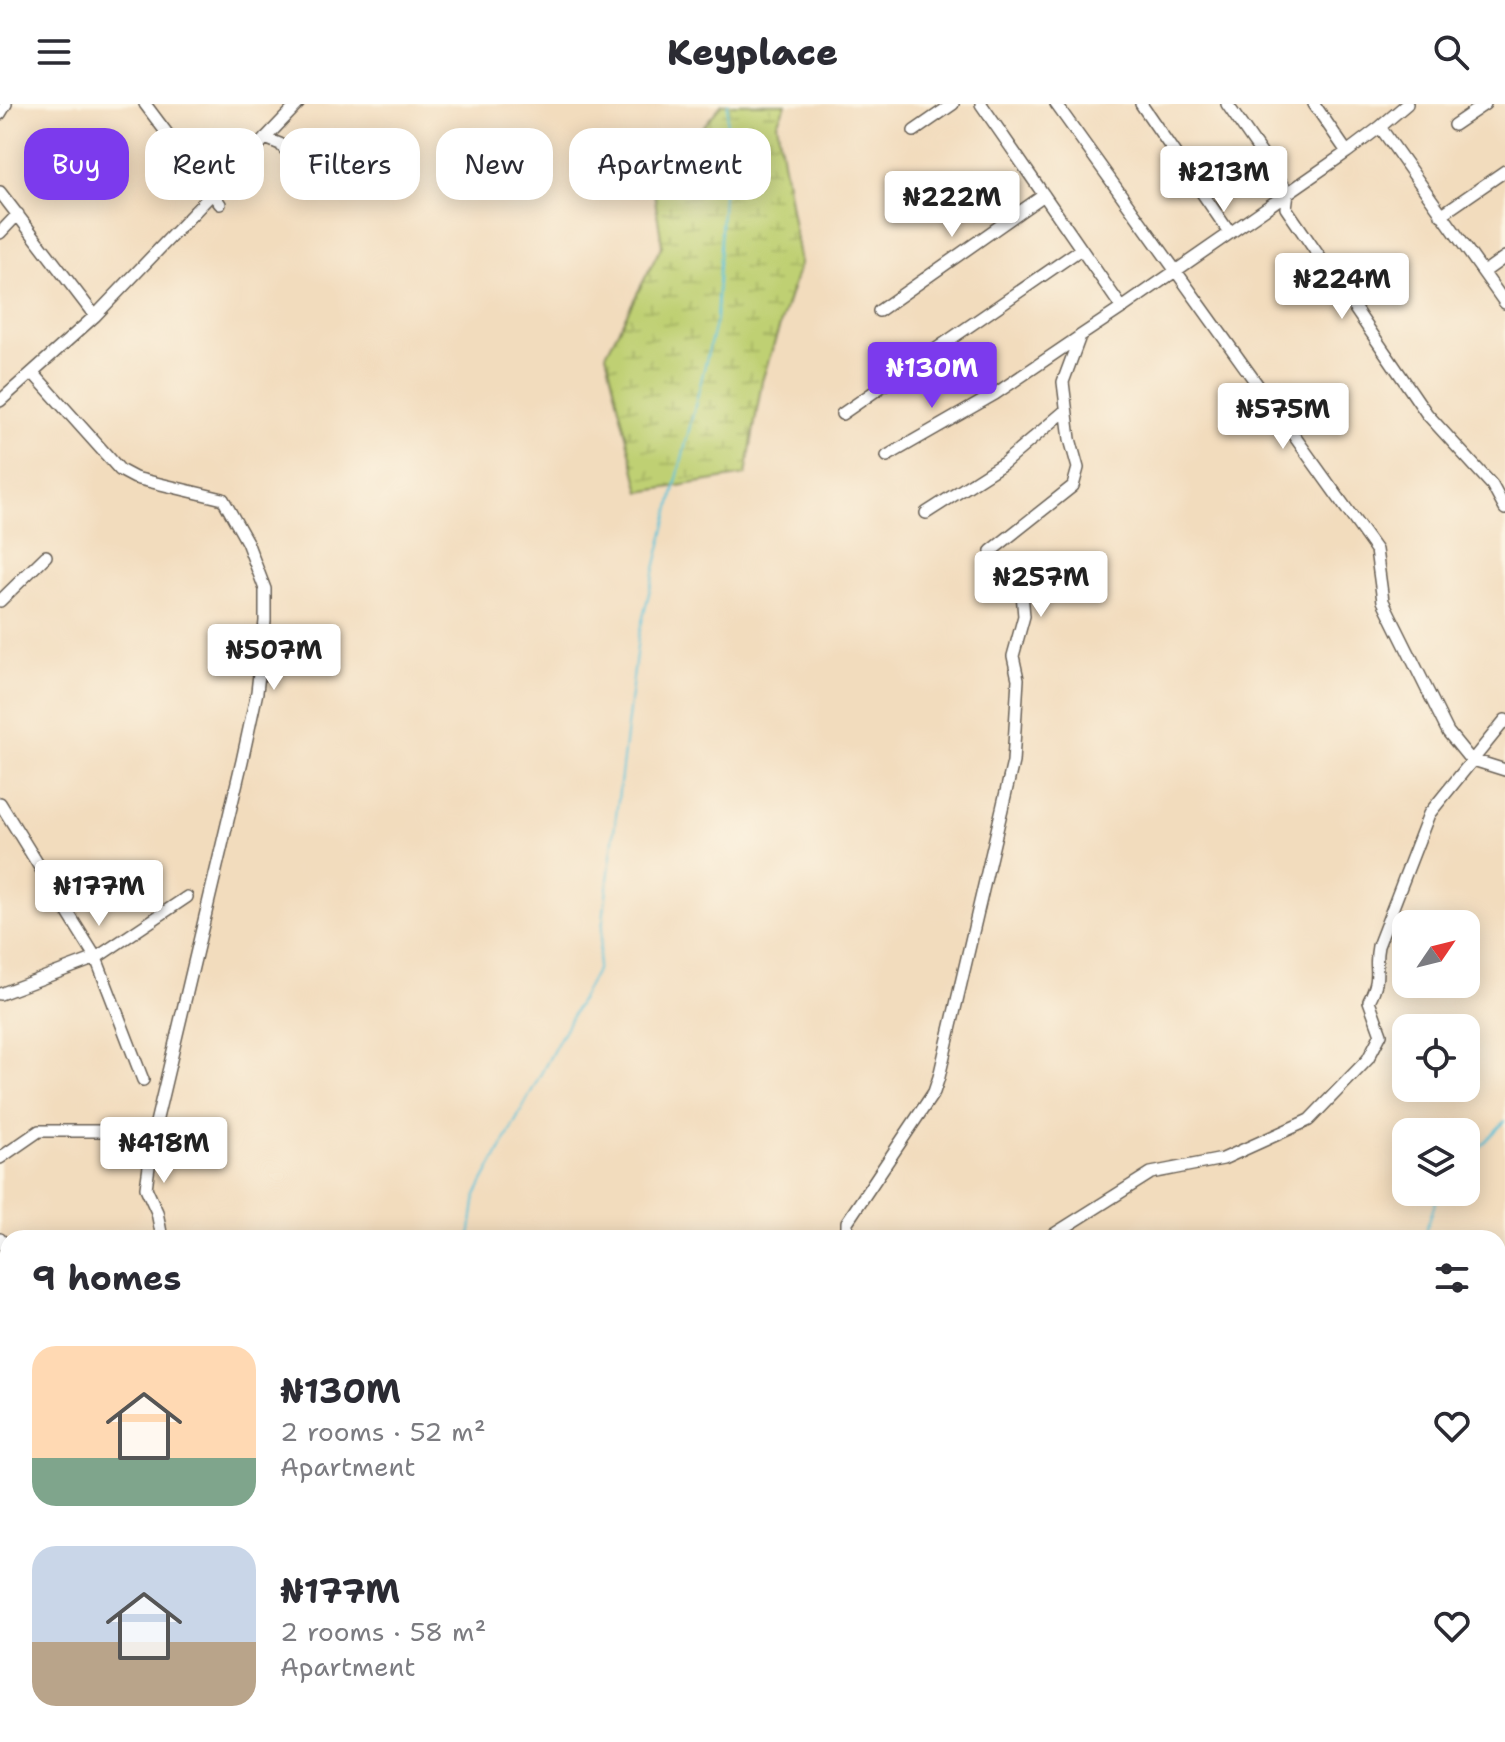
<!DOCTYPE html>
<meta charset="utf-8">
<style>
body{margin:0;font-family:"Shantell Sans",sans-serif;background:#f2f2f3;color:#2b2b33;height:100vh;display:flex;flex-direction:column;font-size:30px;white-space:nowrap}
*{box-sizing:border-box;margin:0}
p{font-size:26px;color:#7c7c81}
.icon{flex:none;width:44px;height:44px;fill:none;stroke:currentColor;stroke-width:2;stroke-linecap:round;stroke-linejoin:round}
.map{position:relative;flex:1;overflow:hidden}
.panel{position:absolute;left:0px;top:1126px;width:1506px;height:512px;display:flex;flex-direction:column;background:#fff;border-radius:24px 24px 0 0;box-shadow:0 4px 20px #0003}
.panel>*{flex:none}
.guide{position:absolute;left:24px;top:24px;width:800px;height:72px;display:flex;gap:16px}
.needle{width:52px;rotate:55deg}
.fabs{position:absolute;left:1392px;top:806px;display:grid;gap:16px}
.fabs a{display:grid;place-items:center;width:88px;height:88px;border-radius:16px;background:#fff;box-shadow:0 4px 20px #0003;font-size:40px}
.price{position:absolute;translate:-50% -68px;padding:0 18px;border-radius:8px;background:#fff;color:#222;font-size:26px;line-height:52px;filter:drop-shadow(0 2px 4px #0008)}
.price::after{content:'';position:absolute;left:50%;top:48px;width:24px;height:18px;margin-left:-12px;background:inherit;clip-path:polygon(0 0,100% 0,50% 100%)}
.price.on{background:#7c3aed;color:#fff}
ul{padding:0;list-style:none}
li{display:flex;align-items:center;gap:24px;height:200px;padding:0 32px}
li span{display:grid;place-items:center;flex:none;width:224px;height:160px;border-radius:24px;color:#555}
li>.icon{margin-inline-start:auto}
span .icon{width:96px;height:96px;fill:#fffc;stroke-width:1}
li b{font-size:34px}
h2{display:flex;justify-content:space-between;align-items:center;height:96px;padding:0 32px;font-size:34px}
.pill{padding:0 28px;border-radius:24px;background:#fff;box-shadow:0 4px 20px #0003;font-size:28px;line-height:72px}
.pill.on{background:#7c3aed;color:#fff}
header{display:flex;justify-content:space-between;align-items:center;height:104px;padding:0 32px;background:#fff;font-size:36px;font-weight:800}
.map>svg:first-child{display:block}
</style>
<header><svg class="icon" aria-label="menu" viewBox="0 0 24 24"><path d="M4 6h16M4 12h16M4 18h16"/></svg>Keyplace<svg class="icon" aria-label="search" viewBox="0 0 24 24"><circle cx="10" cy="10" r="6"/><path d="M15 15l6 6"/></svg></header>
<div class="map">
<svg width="1505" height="1638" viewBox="0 0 1505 1638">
<defs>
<pattern id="wetland-marsh" width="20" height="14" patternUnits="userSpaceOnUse" patternTransform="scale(2)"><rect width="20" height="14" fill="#bfd073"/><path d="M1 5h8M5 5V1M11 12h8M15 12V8" fill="none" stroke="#a4b263"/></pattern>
</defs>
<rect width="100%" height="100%" fill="#fcf5e5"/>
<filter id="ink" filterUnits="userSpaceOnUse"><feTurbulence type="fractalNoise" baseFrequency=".0125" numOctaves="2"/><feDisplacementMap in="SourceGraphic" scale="16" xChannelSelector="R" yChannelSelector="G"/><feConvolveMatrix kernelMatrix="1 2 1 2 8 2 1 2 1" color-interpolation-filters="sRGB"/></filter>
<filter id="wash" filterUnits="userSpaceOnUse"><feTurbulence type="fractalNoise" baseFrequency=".006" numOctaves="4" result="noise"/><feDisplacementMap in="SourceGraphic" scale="32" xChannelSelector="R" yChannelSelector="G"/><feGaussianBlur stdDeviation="1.8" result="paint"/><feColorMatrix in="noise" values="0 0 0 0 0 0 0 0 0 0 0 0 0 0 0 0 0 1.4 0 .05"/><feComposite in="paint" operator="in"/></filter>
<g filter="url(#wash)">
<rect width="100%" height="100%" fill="#f2dcbd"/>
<path fill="url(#wetland-marsh)" stroke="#6e7648" stroke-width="2" d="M722 0H786L777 19 800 160 762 277 746 371 640 388 606 250 662 141 653 82Z"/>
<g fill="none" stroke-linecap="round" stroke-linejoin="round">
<path stroke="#5dc3da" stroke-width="2" d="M1466 1058 1505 1017
M470 1134 476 1091 597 865 638 534 716 216 728 0
M1423 1134 1439 1088"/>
</g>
</g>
<g filter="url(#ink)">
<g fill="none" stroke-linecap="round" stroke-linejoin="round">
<g stroke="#675f54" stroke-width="14">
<path id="minor" d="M145 0 220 100
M1056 0 1376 446 1383 497 1448 628 1470 655 1505 666
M1141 0 1229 128
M1227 0 1288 88 1286 104 1427 310 1492 381 1505 405
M1314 0 1347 48 1380 23 1505 199
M0 10 6 0
M1454 21 1485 0
M1380 23 1407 0
M914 27 953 0
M265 34 280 40 290 51
M0 88 95 212
M1441 111 1505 67
M0 129 18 110
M1484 168 1505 153
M1122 204 1347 48
M879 207 1044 91
M33 269 120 366 135 374 223 395 247 438 265 485V517L257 588 242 657 154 1027 146 1084 157 1108 162 1134
M0 297 95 212 298 0
M842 310 1081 145
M887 352 995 290 1079 233
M926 409 1004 359 1066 306
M0 497 46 452
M0 699 96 854 143 976
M0 890 96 854 187 793
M0 1054 39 1027H154
M856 1134 847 1124V1118L934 988 939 973 1013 658 1018 575 1013 552 1024 512 1022 489 1001 468 991 447 1073 382 1078 364 1070 335 1063 278 1080 232 1122 204 981 0
M1048 1134 1151 1069 1223 1055 1309 1016 1368 955 1381 930 1369 897C1383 870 1373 867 1378 842L1429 710 1505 616
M0 1135 6 1144
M0 1441 8 1434
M0 1513 8 1514
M360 1630 364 1638
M584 1633 589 1638
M850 1638V1630"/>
</g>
<use href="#minor" stroke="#fff" stroke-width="11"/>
</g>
</g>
</svg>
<div class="fabs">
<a><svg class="needle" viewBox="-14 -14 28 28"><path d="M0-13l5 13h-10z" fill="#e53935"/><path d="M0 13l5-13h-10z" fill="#7c7c81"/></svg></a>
<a><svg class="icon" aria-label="locate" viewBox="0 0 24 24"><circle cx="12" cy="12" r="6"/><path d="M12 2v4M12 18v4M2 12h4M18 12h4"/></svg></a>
<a><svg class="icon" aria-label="layers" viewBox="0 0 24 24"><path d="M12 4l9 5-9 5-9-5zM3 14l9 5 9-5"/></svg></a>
</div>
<b class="price" style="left:1224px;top:110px">₦213M</b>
<b class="price" style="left:952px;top:135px">₦222M</b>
<b class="price" style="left:1342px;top:217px">₦224M</b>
<b class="price on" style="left:932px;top:306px">₦130M</b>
<b class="price" style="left:1283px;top:347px">₦575M</b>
<b class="price" style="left:1041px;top:515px">₦257M</b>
<b class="price" style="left:274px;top:588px">₦507M</b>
<b class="price" style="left:99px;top:824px">₦177M</b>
<b class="price" style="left:164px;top:1081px">₦418M</b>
<div class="guide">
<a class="pill on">Buy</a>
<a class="pill">Rent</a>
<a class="pill">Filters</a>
<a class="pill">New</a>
<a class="pill">Apartment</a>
</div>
<section class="panel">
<h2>9 homes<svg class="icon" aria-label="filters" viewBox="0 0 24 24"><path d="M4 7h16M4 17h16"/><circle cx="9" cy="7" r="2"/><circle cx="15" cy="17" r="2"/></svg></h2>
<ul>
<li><span style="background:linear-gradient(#ffd9b3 70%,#7fa58c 0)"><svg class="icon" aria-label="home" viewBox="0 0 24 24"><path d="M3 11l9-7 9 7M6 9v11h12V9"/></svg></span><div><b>₦130M</b><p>2 rooms · 52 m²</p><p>Apartment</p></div><svg class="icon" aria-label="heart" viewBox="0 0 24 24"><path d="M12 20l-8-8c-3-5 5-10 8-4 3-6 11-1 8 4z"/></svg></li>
<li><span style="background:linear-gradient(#c9d6e8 60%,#b9a48a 0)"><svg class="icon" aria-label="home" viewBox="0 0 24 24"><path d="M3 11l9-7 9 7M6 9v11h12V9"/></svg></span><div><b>₦177M</b><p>2 rooms · 58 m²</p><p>Apartment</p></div><svg class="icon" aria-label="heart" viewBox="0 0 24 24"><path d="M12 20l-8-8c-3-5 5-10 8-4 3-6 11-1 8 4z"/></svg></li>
</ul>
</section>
</div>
